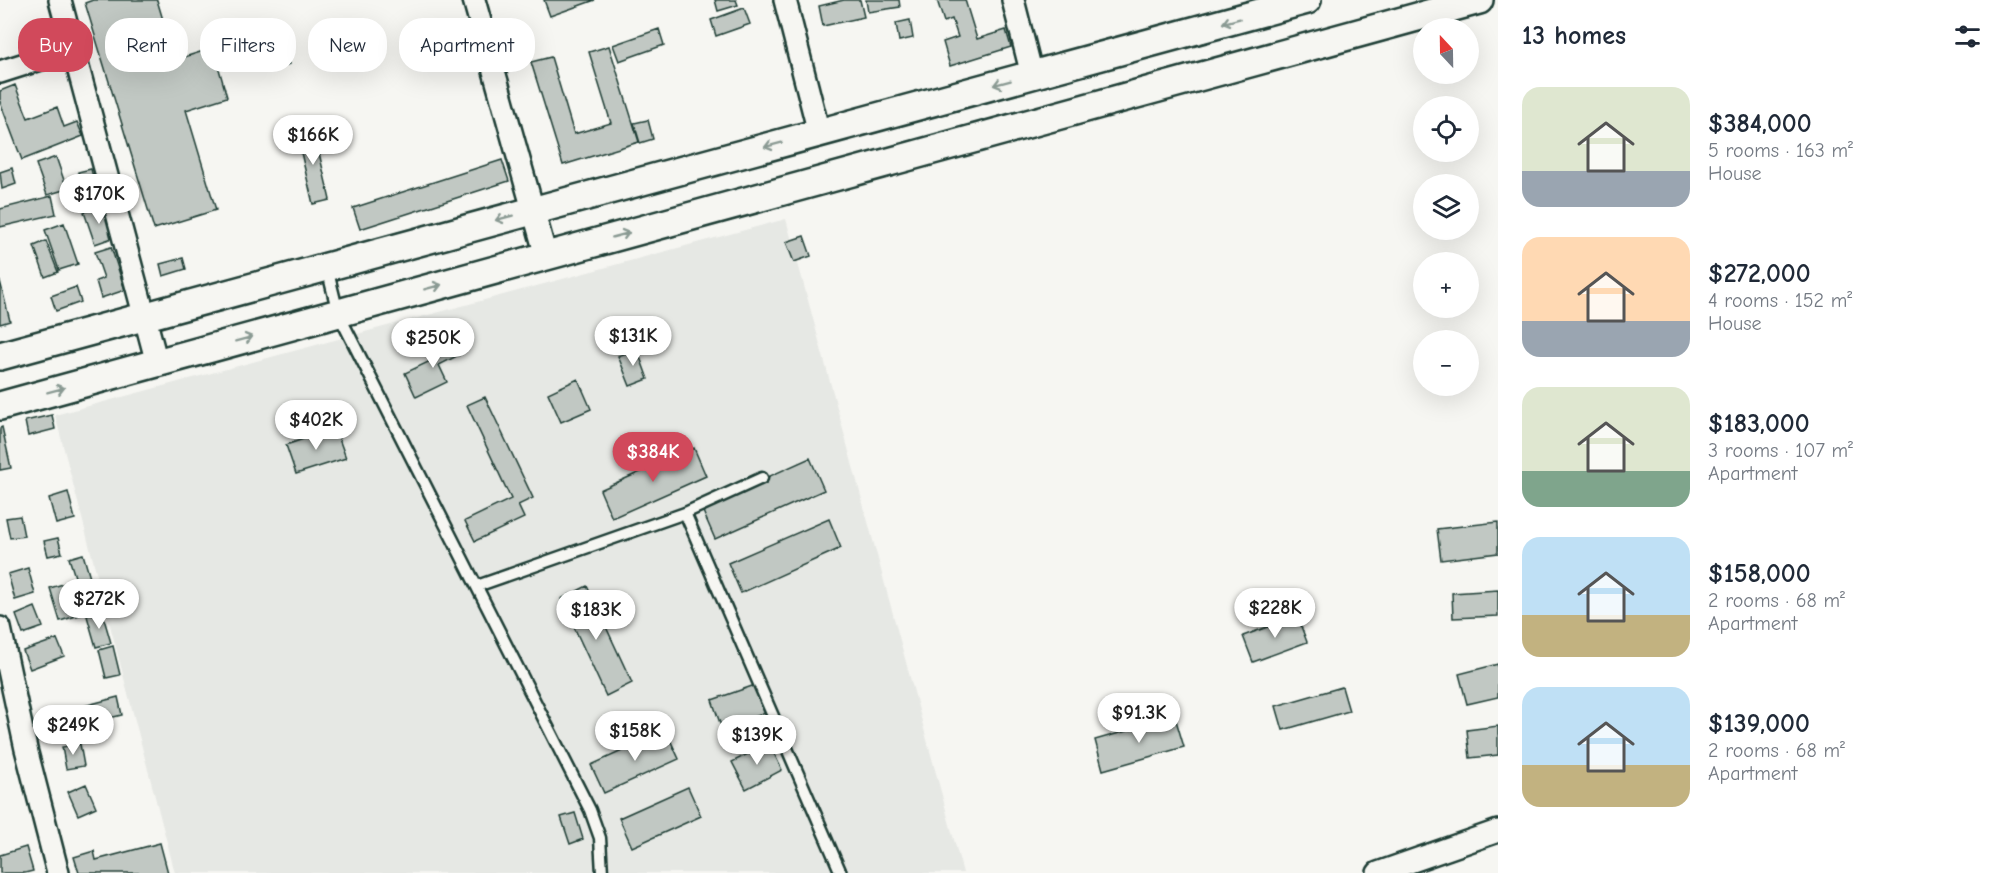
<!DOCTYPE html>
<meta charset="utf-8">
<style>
body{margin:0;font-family:"Comic Neue",sans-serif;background:#f2f2f3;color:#1f2937;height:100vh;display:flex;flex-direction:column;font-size:22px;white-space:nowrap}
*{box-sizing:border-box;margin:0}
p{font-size:20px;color:#747a83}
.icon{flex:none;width:33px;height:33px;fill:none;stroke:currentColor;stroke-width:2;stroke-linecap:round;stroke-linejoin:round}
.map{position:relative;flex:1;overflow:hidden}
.side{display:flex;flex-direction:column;background:#fff;width:510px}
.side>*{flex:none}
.top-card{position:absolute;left:18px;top:18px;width:570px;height:54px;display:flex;gap:12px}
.needle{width:39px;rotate:338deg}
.tools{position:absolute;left:1413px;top:18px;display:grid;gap:12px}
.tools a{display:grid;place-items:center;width:66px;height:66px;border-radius:50%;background:#fff;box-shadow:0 6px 24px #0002;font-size:30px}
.price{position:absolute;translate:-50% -51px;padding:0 14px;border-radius:21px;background:#fff;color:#222;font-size:20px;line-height:39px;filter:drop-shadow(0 2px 3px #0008)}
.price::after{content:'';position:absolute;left:50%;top:36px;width:18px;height:14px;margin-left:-9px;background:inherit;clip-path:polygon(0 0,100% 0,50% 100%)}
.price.selected{background:#d1495b;color:#fff}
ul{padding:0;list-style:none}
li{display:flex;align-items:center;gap:18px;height:150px;padding:0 24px}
li span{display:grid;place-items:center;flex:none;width:168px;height:120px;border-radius:18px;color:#555}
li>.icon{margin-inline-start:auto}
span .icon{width:72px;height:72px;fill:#fffc;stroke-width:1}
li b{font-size:26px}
h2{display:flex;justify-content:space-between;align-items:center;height:72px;padding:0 24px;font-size:26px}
.pill{padding:0 21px;border-radius:24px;background:#fff;box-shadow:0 6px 24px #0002;font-size:21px;line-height:54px}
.pill.selected{background:#d1495b;color:#fff}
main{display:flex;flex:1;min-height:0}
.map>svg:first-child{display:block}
</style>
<main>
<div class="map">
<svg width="1498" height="873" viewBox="0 0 1498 873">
<rect width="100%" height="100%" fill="#f6f6f2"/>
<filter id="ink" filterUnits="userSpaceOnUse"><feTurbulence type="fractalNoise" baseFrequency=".0167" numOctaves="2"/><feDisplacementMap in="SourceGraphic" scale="12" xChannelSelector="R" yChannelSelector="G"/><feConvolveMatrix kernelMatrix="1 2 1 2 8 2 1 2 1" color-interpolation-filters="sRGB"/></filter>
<g filter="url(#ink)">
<path fill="#e6e8e4" d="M786 219 963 873H175L55 415Z"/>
<path fill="#c1c8c3" stroke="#1f3d34" stroke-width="1.5" d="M93 0H157L175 60 213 48 227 97 186 110 216 210 154 229 85 3Z
M544 0H595L550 16Z
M715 0H736L738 5 718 11Z
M844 0H860L864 17 823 26 819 6Z
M866 0H899L900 7 868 12Z
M937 0H965L977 39 1006 30 1011 47 950 66 943 42 958 37 952 19 944 22Z
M744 8 750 24 716 36 711 20Z
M910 20 913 38 899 41 896 23Z
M274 23 289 64 274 70 259 28Z
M659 29 664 45 619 61 613 45Z
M609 46 639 142 563 165 531 62 551 57 574 134 611 123 589 52Z
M15 85 28 118 57 107 64 127 77 122 83 136 22 160 0 102V91Z
M648 120 653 139 640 143 634 123Z
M313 127 330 200 313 204 296 131Z
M56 157 67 189 47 195 36 164Z
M502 160 509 181 360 229 353 208Z
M12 168 16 184 2 189 0 172Z
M91 169 95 185 83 188 78 172Z
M52 196 56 214 0 227V209Z
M103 205 115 237 95 244 84 212Z
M64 223 78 264 59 270 45 230Z
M804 236 811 256 794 262 786 242Z
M46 241 58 272 45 277 34 246Z
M111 247 125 290 101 298 96 281 104 278 95 252Z
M183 258 186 269 163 276 160 264Z
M0 281 10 321 0 324Z
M76 287 81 302 56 311 51 296Z
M453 336 461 354 439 365 447 382 416 397 405 373 439 357 434 345Z
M637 349 648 379 630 386 618 356Z
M578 379 591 409 561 422 548 393Z
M485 397 533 498 518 505 524 518 475 541 465 521 511 499 467 405Z
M52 415 55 429 28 436 25 421Z
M2 427 11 468 0 470V428Z
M335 428 346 458 296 474 286 445Z
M694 448 706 476 612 518 600 490Z
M810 458 824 490 715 539 701 507Z
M68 492 75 519 56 524 49 498Z
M20 516 24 536 10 538 6 518Z
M829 519 841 548 741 593 728 563Z
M1498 522V553L1441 560 1437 529Z
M58 538 62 553 48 556 44 541Z
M83 554 99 609 60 621 50 588 76 580 69 558Z
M28 568 35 594 15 600 8 574Z
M587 586 632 683 606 696 561 599Z
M1498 590V616L1453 618 1452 593Z
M35 607 43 627 23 634 16 615Z
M102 612 111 643 96 647 87 616Z
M1297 616 1307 642 1253 662 1243 636Z
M57 639 64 656 30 669 23 651Z
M113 646 120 675 106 678 99 650Z
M1498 664V697L1467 704 1459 674Z
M758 684 768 712 722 729 712 700Z
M1342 687 1349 711 1283 730 1276 706Z
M118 697 122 715 80 725 76 708Z
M1175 717 1184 747 1103 770 1095 740Z
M1498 726V755L1470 758 1467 730Z
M666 731 679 759 604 793 591 765Z
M769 743 782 770 746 789 732 762Z
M80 744 84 766 66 769 62 747Z
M86 784 96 807 78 815 68 792Z
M688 787 701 816 632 847 619 818Z
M575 813 583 839 570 844 561 817Z
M160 843 168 873H79L74 857 94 851 96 860Z
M26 847 33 871 25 873H0V855Z"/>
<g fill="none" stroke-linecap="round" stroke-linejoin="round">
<g stroke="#1f3d34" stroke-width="15">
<path id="service" d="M327 268 338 313 590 810 600 838 602 873
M685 513 841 873
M477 586 685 513 762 478"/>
</g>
<g stroke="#1f3d34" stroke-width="26">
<path id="minor" d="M60 0 157 363
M474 0 546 256
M785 0 819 133
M1013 0 1032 75
M0 72 72 49
M0 628 26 749 58 873
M1378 873 1498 831"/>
</g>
<g stroke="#1f3d34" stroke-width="32">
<path id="tertiary" d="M0 356 1307 0
M0 406 1479 0"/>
</g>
<use href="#service" stroke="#f6f6f2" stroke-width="10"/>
<use href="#minor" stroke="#f6f6f2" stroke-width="21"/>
<use href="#tertiary" stroke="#f6f6f2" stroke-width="27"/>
</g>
<defs><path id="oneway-shaft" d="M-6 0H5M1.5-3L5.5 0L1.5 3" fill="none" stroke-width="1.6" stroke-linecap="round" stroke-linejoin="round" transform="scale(1.5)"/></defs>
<g stroke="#8a9a93">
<use href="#oneway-shaft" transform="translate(1231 21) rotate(165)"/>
<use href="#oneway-shaft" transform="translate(1002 83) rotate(165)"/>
<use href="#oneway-shaft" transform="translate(773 145) rotate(165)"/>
<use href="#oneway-shaft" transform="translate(504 218) rotate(165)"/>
<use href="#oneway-shaft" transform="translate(621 235) rotate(-15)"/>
<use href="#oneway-shaft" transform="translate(433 287) rotate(-15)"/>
<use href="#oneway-shaft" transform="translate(244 339) rotate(-15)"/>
<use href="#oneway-shaft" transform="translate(56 390) rotate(-15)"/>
</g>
</g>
</svg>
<div class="tools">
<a><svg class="needle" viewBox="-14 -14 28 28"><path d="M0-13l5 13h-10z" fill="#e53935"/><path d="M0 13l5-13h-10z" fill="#747a83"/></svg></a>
<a><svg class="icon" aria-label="locate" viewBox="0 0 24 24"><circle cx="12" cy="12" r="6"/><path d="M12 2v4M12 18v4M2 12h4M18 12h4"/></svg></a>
<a><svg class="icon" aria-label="layers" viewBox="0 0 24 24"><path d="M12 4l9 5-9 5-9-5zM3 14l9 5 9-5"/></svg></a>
<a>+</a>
<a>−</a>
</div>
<b class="price" style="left:313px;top:166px">$166K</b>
<b class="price" style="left:99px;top:225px">$170K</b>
<b class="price" style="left:633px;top:367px">$131K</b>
<b class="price" style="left:433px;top:369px">$250K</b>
<b class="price" style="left:316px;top:451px">$402K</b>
<b class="price selected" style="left:653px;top:483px">$384K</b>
<b class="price" style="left:99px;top:630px">$272K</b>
<b class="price" style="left:1275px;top:639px">$228K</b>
<b class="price" style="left:596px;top:641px">$183K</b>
<b class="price" style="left:1139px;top:744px">$91.3K</b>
<b class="price" style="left:73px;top:756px">$249K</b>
<b class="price" style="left:635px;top:762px">$158K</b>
<b class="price" style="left:757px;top:766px">$139K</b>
<div class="top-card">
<a class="pill selected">Buy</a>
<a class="pill">Rent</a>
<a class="pill">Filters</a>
<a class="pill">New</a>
<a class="pill">Apartment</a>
</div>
</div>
<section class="side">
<h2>13 homes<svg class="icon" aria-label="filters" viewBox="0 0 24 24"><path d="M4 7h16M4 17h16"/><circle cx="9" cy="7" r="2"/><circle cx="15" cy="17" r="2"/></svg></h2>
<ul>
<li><span style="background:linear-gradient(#dfe7d0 70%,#9aa5b1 0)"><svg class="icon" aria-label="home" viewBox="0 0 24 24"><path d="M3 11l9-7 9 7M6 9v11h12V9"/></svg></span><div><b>$384,000</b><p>5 rooms · 163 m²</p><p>House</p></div></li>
<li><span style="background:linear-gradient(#ffd9b3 70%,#9aa5b1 0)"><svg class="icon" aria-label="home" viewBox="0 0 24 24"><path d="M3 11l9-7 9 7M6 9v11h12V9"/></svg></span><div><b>$272,000</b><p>4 rooms · 152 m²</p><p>House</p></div></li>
<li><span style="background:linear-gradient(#dfe7d0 70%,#7fa58c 0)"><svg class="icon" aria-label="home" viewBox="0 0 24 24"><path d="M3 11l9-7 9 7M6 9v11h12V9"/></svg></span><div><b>$183,000</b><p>3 rooms · 107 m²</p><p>Apartment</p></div></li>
<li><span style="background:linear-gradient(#bfe0f5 65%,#c2b280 0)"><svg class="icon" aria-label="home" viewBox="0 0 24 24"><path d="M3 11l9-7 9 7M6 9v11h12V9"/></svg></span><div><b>$158,000</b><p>2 rooms · 68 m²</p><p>Apartment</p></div></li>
<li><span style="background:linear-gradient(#bfe0f5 65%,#c2b280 0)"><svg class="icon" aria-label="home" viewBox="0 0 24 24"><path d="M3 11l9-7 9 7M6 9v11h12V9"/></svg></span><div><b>$139,000</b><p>2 rooms · 68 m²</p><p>Apartment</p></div></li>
</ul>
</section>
</main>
